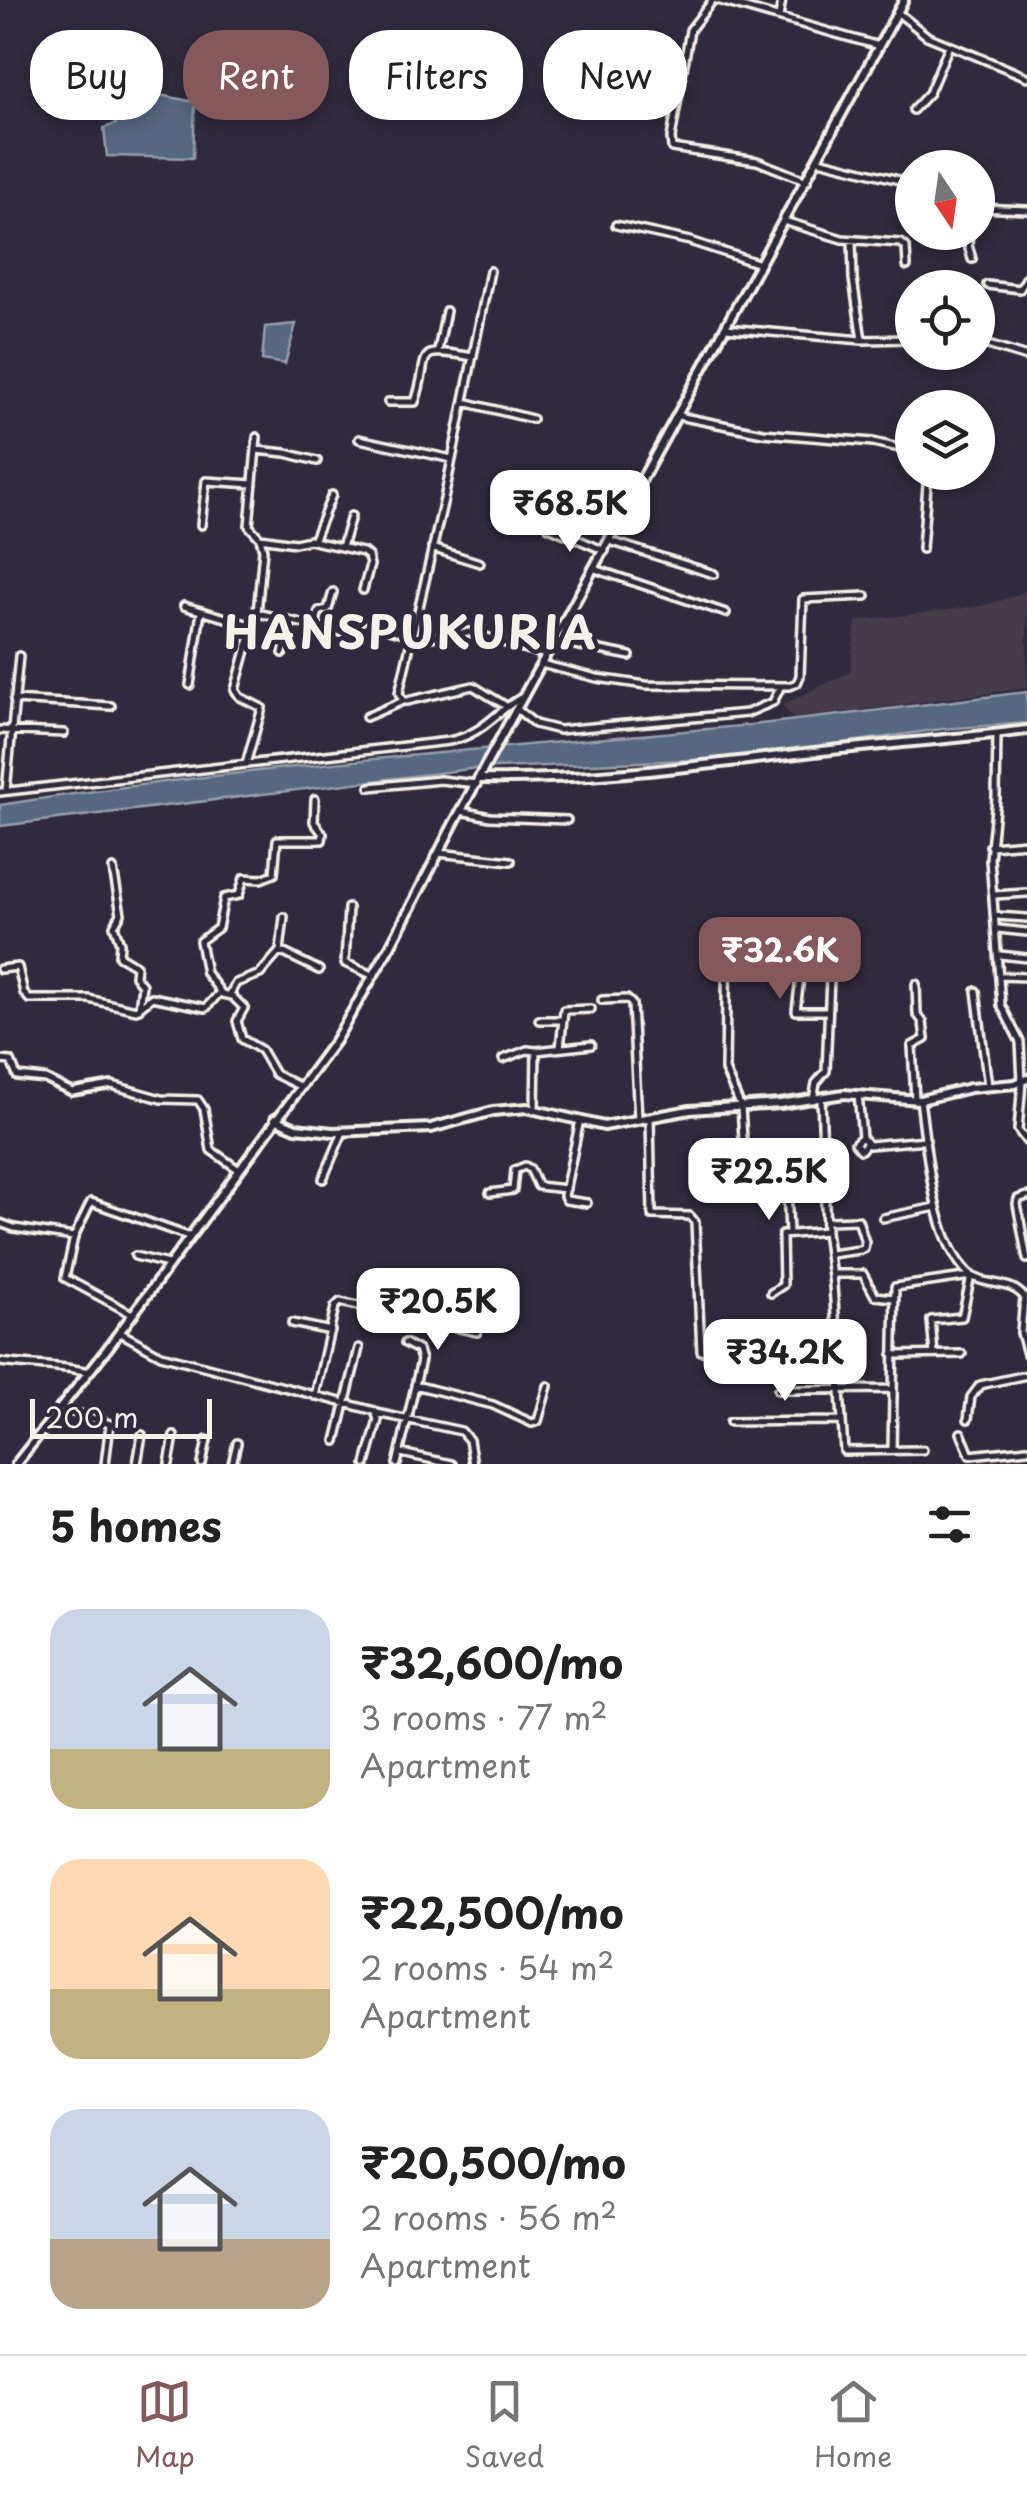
<!DOCTYPE html>
<meta charset="utf-8">
<style>
body{margin:0;font-family:"Playpen Sans",sans-serif;background:#f6f6f6;color:#222;height:100vh;display:flex;flex-direction:column;font-size:38px;white-space:nowrap}
*{box-sizing:border-box;margin:0}
p{font-size:32px;color:#767676}
.icon{flex:none;width:55px;height:55px;fill:none;stroke:currentColor;stroke-width:2;stroke-linecap:round;stroke-linejoin:round}
.map{position:relative;height:1464px;overflow:hidden}
.panel{display:flex;flex-direction:column;background:#fff;flex:1}
.panel>*{flex:none}
.guide{position:absolute;left:30px;top:30px;width:968px;height:90px;display:flex;gap:20px}
.needle{width:65px;rotate:167deg}
.tools{position:absolute;left:895px;top:150px;display:grid;gap:20px}
.tools a{display:grid;place-items:center;width:100px;height:100px;border-radius:50%;background:#fff;box-shadow:0 5px 15px #0003;font-size:50px}
.scale{position:absolute;left:30px;bottom:25px;width:182px;box-sizing:border-box;padding-left:10px;border:5px solid #f4f1e8;border-top:0;font-size:28px;line-height:35px;white-space:nowrap;color:#f4f1e8;-webkit-text-stroke:8px #2f2a3d;paint-order:stroke}
.price{position:absolute;translate:-50% -85px;padding:0 22px;border-radius:20px;background:#fff;color:#222;font-size:32px;line-height:65px;filter:drop-shadow(0 2px 5px #0008)}
.price::after{content:'';position:absolute;left:50%;top:60px;width:30px;height:22px;margin-left:-15px;background:inherit;clip-path:polygon(0 0,100% 0,50% 100%)}
.price.selected{background:#85585c;color:#fff}
ul{padding:0;list-style:none}
li{display:flex;align-items:center;gap:30px;height:250px;padding:0 50px}
li span{display:grid;place-items:center;flex:none;width:280px;height:200px;border-radius:30px;color:#555}
li>.icon{margin-inline-start:auto}
span .icon{width:120px;height:120px;fill:#fffc;stroke-width:1}
li b{font-size:42px}
h2{display:flex;justify-content:space-between;align-items:center;height:120px;padding:0 50px;font-size:42px}
.chip{padding:0 35px;border-radius:40px;background:#fff;box-shadow:0 5px 15px #0003;font-size:35px;line-height:90px}
.chip.selected{background:#85585c;color:#fff}
.tabs{display:flex;justify-content:space-around;align-items:center;height:140px;border-top:2px solid #e0e0e0;background:#fff;font-size:28px;color:#767676}
.tabs a{display:grid;justify-items:center;gap:5px}
.tabs .selected{color:#85585c}
.map>svg:first-child{display:block}
</style>
<div class="map">
<svg width="1027" height="1464" viewBox="0 0 1027 1464">
<rect width="100%" height="100%" fill="#2f2a3d"/>
<filter id="ink" filterUnits="userSpaceOnUse"><feTurbulence type="fractalNoise" baseFrequency=".01" numOctaves="2"/><feDisplacementMap in="SourceGraphic" scale="20" xChannelSelector="R" yChannelSelector="G"/><feConvolveMatrix kernelMatrix="1 2 1 2 8 2 1 2 1" color-interpolation-filters="sRGB"/></filter>
<g filter="url(#ink)">
<path fill="#443a48" d="M1027 591V688L794 719 782 705 850 672 856 621 986 605Z"/>
<path fill="#556780" stroke="#959eaa" stroke-width="2.5" d="M120 87 195 102 193 158 107 156 104 128 116 124 114 98Z
M296 324 285 364 262 360 265 327Z
M1027 692V723L942 729 736 758 470 769 0 826V805C245 766 493 749 740 726 836 717 932 703 1027 692Z"/>
<g fill="none" stroke-linecap="round" stroke-linejoin="round">
<g stroke="#f4f1e8" stroke-width="12">
<path id="minor" d="M713 0 690 30 671 138 672 148 757 161 807 181
M717 0 879 46
M897 12 927 36 1027 77
M779 17 782 0
M913 110 929 93 949 46
M819 160 907 182
M978 208 1027 210
M784 221 842 239 901 243 906 247 907 266
M616 225 690 241 760 264
M969 232 968 245 972 259
M852 240 853 279 862 340
M490 271 444 499 399 693 403 701H407L473 686 506 706
M987 285 1020 289 1027 277
M726 328 862 340 912 339
M978 342 1027 357
M438 351 446 311
M965 356 967 352
M388 402H415C432 354 409 346 473 357
M464 402 532 419
M678 416 763 433 873 442 912 451
M257 437 249 526 260 538 263 550 257 613 354 635 371 624 422 638 469 632 546 655
M359 439 452 459
M256 450 286 453 317 461
M201 525 206 481 253 484
M549 527 605 551
M260 538 295 543 309 540 363 552 368 556 370 565 363 590
M313 541 332 495
M610 541 714 574
M342 547 351 516
M432 548 480 563
M922 549 928 472
M595 569 726 613
M184 606 250 625 257 613
M315 626 319 611 328 609 333 592
M555 641 630 656
M283 653 291 622
M541 664 597 678 646 685 790 686 797 683 800 676 803 599 866 596
M190 685 201 612
M14 700 111 706
M518 710 535 724 559 730 747 713 773 702 780 688
M366 717 403 701
M0 730 64 733
M997 734 996 798 990 859 1001 1005 1020 1042 1022 1082 1018 1130 1027 1142
M246 764 262 708 240 697 235 690 253 625
M370 787 440 780 477 784
M6 791 19 656
M0 792 449 741C485 734 495 711 524 696
M461 811 490 817 567 820
M990 846 1027 843
M438 853 511 861
M113 869 121 914 114 926 120 943 119 956 136 966 135 976 142 985 139 1009
M994 895 1027 893
M348 908 345 963 374 976
M996 916 1027 918
M284 917 280 951 260 974 236 983 230 994 244 1008 237 1021 242 1039 261 1050 275 1074 301 1087
M998 929 1027 932
M727 935 725 1070 741 1107 744 1155 748 1157 823 1150
M280 951 319 970
M1000 955 1027 958
M0 969 18 967 24 993 29 999H89L136 1010 152 997 206 1008 220 992
M726 973 801 969 796 1011H828
M1000 976 1027 977
M976 991 988 1086
M231 996 222 994 206 973 200 941 218 928 224 898 239 895 244 878 261 879 274 874 277 840H322L323 834 314 822 315 799
M602 1000 627 999 632 1004 638 1119
M539 1020H562
M560 1048 564 1010 591 1009
M503 1059 527 1050 536 1051
M0 1060 11 1061 17 1076 45 1079 72 1092 112 1085 161 1099 198 1100 204 1109 211 1150 239 1170
M858 1094 862 1137 867 1143 861 1150
M821 1098 826 1231 833 1285 844 1451 923 1450
M813 1100 816 1083 826 1071 832 932
M915 1100 912 1046 925 1039 923 1022 917 1014 916 984
M920 1100C927 1147 932 1238 968 1273 983 1287 1010 1279 1024 1297L1021 1333 1027 1354
M535 1109 536 1051 591 1045
M650 1118 652 1215 690 1216 695 1222 701 1351
M580 1120 564 1196 566 1200 587 1203
M869 1145 926 1140
M861 1150 855 1143 862 1137
M323 1179 343 1132
M787 1188 789 1233
M762 1191 825 1184
M490 1193 513 1190 515 1170 525 1166 530 1169 538 1186 566 1189
M1027 1196 1018 1199 1017 1204 1027 1259
M883 1218 936 1207
M826 1221 858 1220 865 1242 864 1249 860 1250 830 1254
M0 1223 14 1228 74 1237
M135 1256 168 1264
M832 1274H863L875 1296 894 1298
M771 1293 783 1285 782 1235 826 1231
M132 1314 65 1278 74 1237 91 1202 188 1236
M292 1323 331 1331
M119 1332 161 1355 375 1411 378 1420 366 1464
M893 1355 962 1354
M0 1362C31 1366 59 1365 89 1372
M779 1362 837 1355
M415 1385 493 1405 532 1423 538 1421 548 1386
M778 1390 893 1389
M315 1396 335 1307 340 1302 477 1332
M61 1408 110 1424 105 1464
M377 1413 461 1431 469 1440 473 1464
M968 1419 971 1397 980 1385 1027 1375
M730 1422 840 1421
M961 1433 970 1455 1027 1449
M336 1441 359 1348
M892 1450 895 1287 971 1276 962 1317 931 1320 934 1354
M401 1453 452 1464
M137 1464 142 1435
M169 1464 174 1436
M202 1464 207 1440
M232 1464 237 1443
M397 1464 421 1360 418 1350 405 1343"/>
</g>
<g stroke="#f4f1e8" stroke-width="14">
<path id="tertiary" d="M479 779C591 781 703 765 814 752 885 744 956 739 1027 730
M275 1119 296 1128 333 1132 431 1128 493 1111 527 1108 604 1126 690 1110 780 1104 844 1094 920 1100 970 1088 1015 1084 1027 1079"/>
</g>
<g stroke="#f4f1e8" stroke-width="14">
<path id="secondary" d="M16 1464 107 1349 335 1041 390 947 453 825 904 0"/>
</g>
<use href="#minor" stroke="#2f2a3d" stroke-width="5"/>
<use href="#tertiary" stroke="#2f2a3d" stroke-width="6"/>
<use href="#secondary" stroke="#2f2a3d" stroke-width="6"/>
</g>
</g>
<g text-anchor="middle" stroke-width="9" stroke-linejoin="round" paint-order="stroke">
<g font-size="45" font-weight="bold" letter-spacing="2.5" fill="#f4f1e8" stroke="#2f2a3d">
<text x="411" y="649">HANSPUKURIA</text>
</g>
</g>
</svg>
<div class="tools">
<a><svg class="needle" viewBox="-14 -14 28 28"><path d="M0-13l5 13h-10z" fill="#e53935"/><path d="M0 13l5-13h-10z" fill="#767676"/></svg></a>
<a><svg class="icon" aria-label="locate" viewBox="0 0 24 24"><circle cx="12" cy="12" r="6"/><path d="M12 2v4M12 18v4M2 12h4M18 12h4"/></svg></a>
<a><svg class="icon" aria-label="layers" viewBox="0 0 24 24"><path d="M12 4l9 5-9 5-9-5zM3 14l9 5 9-5"/></svg></a>
</div>
<div class="scale">200 m</div>
<b class="price" style="left:570px;top:555px">₹68.5K</b>
<b class="price selected" style="left:780px;top:1002px">₹32.6K</b>
<b class="price" style="left:769px;top:1223px">₹22.5K</b>
<b class="price" style="left:438px;top:1353px">₹20.5K</b>
<b class="price" style="left:785px;top:1404px">₹34.2K</b>
<div class="guide">
<a class="chip">Buy</a>
<a class="chip selected">Rent</a>
<a class="chip">Filters</a>
<a class="chip">New</a>
</div>
</div>
<section class="panel">
<h2>5 homes<svg class="icon" aria-label="filters" viewBox="0 0 24 24"><path d="M4 7h16M4 17h16"/><circle cx="9" cy="7" r="2"/><circle cx="15" cy="17" r="2"/></svg></h2>
<ul>
<li><span style="background:linear-gradient(#c9d6e8 70%,#c2b280 0)"><svg class="icon" aria-label="home" viewBox="0 0 24 24"><path d="M3 11l9-7 9 7M6 9v11h12V9"/></svg></span><div><b>₹32,600/mo</b><p>3 rooms · 77 m²</p><p>Apartment</p></div></li>
<li><span style="background:linear-gradient(#ffd9b3 65%,#c2b280 0)"><svg class="icon" aria-label="home" viewBox="0 0 24 24"><path d="M3 11l9-7 9 7M6 9v11h12V9"/></svg></span><div><b>₹22,500/mo</b><p>2 rooms · 54 m²</p><p>Apartment</p></div></li>
<li><span style="background:linear-gradient(#c9d6e8 65%,#b9a48a 0)"><svg class="icon" aria-label="home" viewBox="0 0 24 24"><path d="M3 11l9-7 9 7M6 9v11h12V9"/></svg></span><div><b>₹20,500/mo</b><p>2 rooms · 56 m²</p><p>Apartment</p></div></li>
</ul>
</section>
<nav class="tabs">
<a class="selected"><svg class="icon" aria-label="map" viewBox="0 0 24 24"><path d="M3 6l6-2 6 2 6-2v14l-6 2-6-2-6 2zM9 4v14M15 6v14"/></svg>Map</a>
<a><svg class="icon" aria-label="saved" viewBox="0 0 24 24"><path d="M7 4h10v16l-5-4-5 4z"/></svg>Saved</a>
<a><svg class="icon" aria-label="home" viewBox="0 0 24 24"><path d="M3 11l9-7 9 7M6 9v11h12V9"/></svg>Home</a>
</nav>
